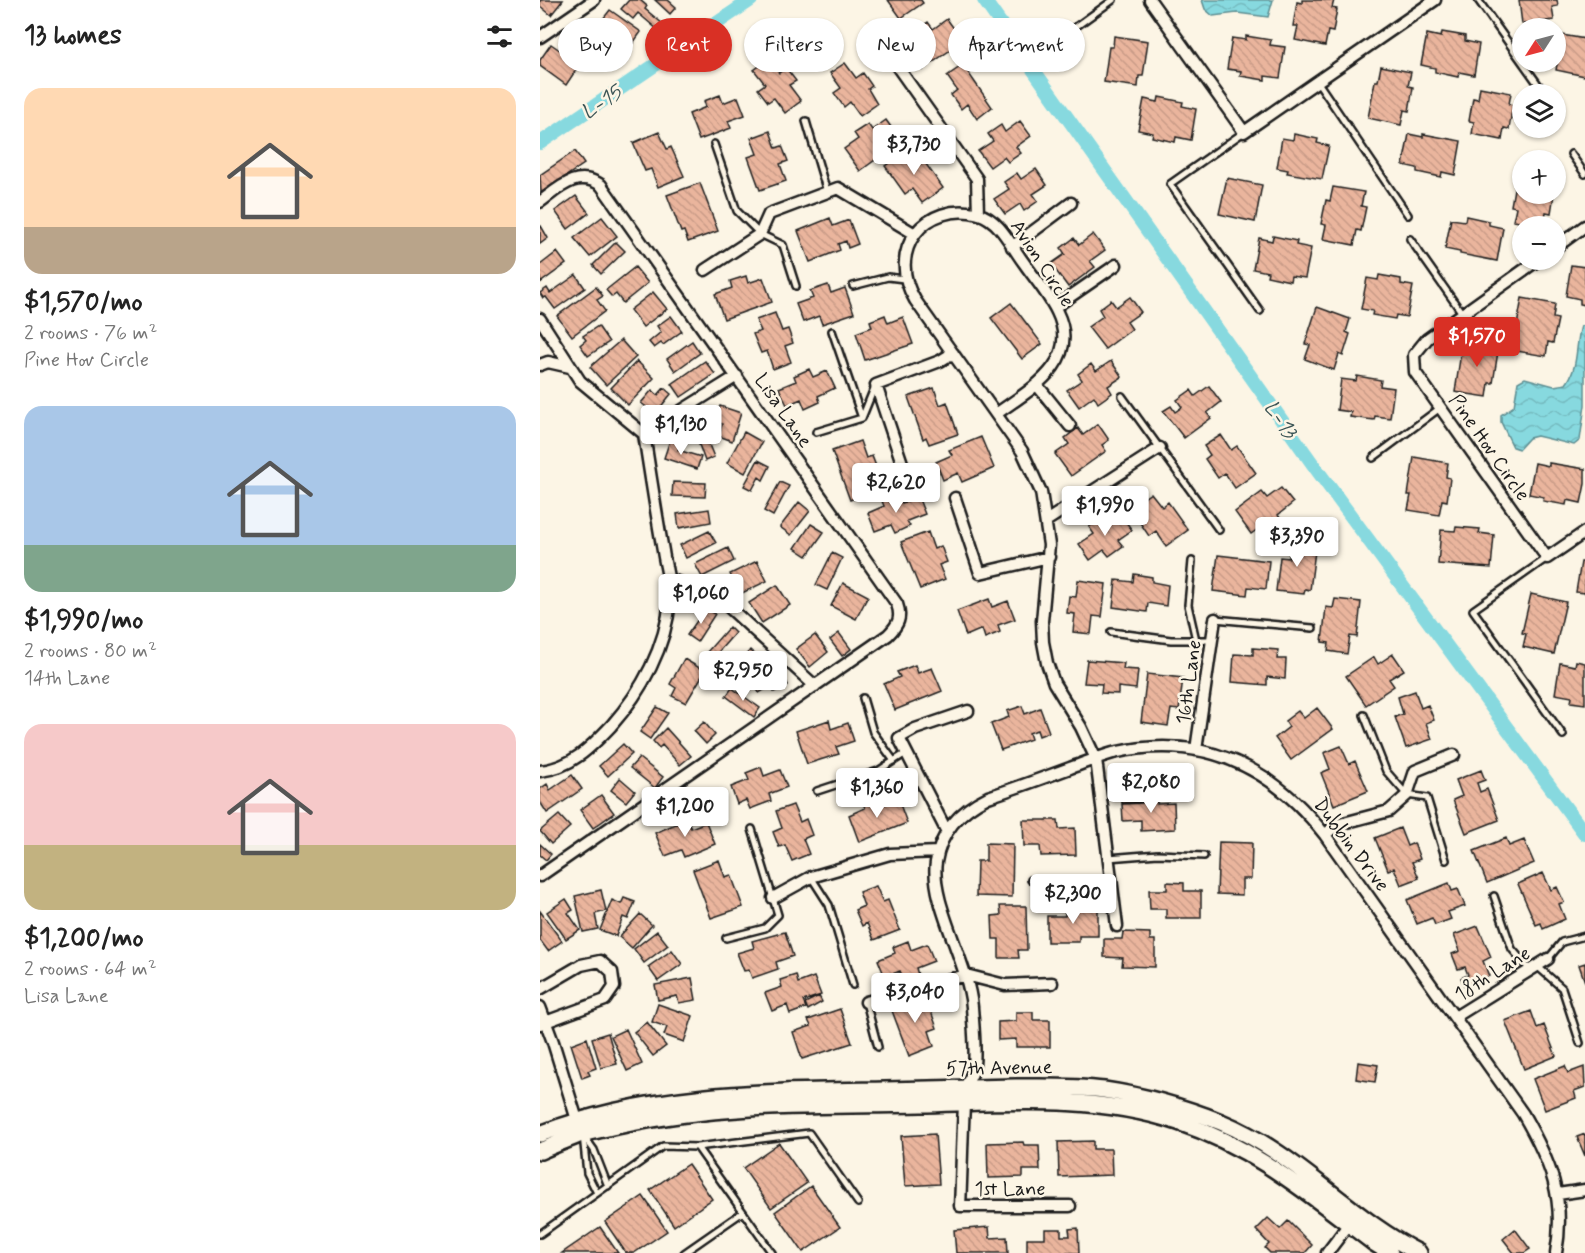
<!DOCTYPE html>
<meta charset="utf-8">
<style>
body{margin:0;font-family:Mynerve,sans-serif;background:#f6f6f6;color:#222;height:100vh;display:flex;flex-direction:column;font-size:22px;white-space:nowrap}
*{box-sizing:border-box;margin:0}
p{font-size:20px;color:#767676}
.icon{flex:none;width:33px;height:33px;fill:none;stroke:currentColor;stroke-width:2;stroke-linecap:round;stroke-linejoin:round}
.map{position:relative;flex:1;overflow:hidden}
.drawer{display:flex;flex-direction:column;background:#fff;width:540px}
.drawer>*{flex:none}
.guide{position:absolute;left:18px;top:18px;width:570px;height:54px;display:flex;gap:12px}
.needle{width:39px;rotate:234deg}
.tools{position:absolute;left:972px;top:18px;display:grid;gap:12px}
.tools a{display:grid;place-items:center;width:54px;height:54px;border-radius:50%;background:#fff;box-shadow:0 2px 4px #0004;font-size:30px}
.price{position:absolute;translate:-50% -51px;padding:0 14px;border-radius:6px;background:#fff;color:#222;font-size:20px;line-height:39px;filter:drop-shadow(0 2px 3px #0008)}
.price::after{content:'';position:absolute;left:50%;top:36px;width:18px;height:14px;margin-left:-9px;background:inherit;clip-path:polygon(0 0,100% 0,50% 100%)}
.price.selected{background:#d93025;color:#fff}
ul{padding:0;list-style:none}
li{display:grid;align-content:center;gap:12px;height:318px;padding:0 24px}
li span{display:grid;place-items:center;height:186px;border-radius:18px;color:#555}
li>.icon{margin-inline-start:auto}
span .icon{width:108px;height:108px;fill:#fffc;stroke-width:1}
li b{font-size:26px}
h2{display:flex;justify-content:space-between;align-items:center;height:72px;padding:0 24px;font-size:26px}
.chip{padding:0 21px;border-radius:27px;background:#fff;box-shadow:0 2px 4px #0004;font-size:21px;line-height:54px}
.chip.selected{background:#d93025;color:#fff}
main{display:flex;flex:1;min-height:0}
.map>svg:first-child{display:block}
</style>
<main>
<section class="drawer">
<h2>13 homes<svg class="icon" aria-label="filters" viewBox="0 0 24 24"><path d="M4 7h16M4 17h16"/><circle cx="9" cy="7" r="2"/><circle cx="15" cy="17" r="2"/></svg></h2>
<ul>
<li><span style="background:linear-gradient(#ffd9b3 75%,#b9a48a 0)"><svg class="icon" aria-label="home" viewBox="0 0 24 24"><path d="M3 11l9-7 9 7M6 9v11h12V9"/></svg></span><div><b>$1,570/mo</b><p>2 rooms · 76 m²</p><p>Pine Hov Circle</p></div></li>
<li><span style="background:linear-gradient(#a9c7e8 75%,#7fa58c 0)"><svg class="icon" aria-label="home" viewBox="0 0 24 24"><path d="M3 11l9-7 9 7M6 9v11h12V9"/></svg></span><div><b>$1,990/mo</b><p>2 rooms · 80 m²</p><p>14th Lane</p></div></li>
<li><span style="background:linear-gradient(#f6c9c9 65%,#c2b280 0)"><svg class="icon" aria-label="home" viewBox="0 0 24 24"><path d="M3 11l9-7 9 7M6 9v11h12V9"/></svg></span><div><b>$1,200/mo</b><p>2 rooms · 64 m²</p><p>Lisa Lane</p></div></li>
</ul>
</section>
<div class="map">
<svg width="1045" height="1253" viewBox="0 0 1045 1253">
<defs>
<pattern id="water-waves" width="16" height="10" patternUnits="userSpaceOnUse" patternTransform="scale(1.5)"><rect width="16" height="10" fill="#87d9df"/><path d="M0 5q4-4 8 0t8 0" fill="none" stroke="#74babf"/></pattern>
<pattern id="building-back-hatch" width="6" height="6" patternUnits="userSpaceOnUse" patternTransform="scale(1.5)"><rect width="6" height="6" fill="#eab59d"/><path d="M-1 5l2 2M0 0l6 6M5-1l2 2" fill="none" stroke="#c89b87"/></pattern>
</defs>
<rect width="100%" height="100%" fill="#fcf5e5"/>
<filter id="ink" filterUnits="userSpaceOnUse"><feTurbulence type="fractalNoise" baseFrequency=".0167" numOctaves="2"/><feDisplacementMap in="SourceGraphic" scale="12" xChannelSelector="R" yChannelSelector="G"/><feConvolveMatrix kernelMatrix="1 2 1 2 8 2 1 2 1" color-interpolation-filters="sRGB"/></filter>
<g filter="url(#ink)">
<path fill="url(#water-waves)" stroke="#5c8d91" stroke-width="1.5" d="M662 0H733L728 17 697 13 673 16 665 9Z
M1045 325V405L1040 440 1034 445 997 436 989 438 979 449 973 447 961 422V415L974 406 978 382 985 378 1014 386 1026 384C1039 367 1035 346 1041 326Z"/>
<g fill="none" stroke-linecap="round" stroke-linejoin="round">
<path stroke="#87d9df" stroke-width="14" d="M444 0 777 470 1045 834
M0 143 211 0"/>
</g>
<path fill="url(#building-back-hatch)" stroke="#1c1c1c" stroke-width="1.5" d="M0 0H23L11 15 0 6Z
M89 0H100L107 6 105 9 123 24 118 30 98 13 93 19 81 9Z
M115 0H128L136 7 130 14Z
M348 0H381L383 3 361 18Z
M762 0H794L792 8 797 9 793 32 788 31 785 46 755 40 758 26H753L757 2 762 3Z
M979 0H1017L1018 6 1012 7 1014 20 982 24Z
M70 10 101 32 86 53 72 43 77 37 59 24Z
M287 19 299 35 295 39 298 44 270 65 265 58 257 65 240 43 268 22 273 29Z
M407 19 423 41 382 70 362 41 388 22 393 29Z
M37 27 63 46 49 66 23 47Z
M902 32 925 36V41L939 44 934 75 919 72 918 77 895 72V68L881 65 887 34 901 37Z
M1022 35 1045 39V76L1016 70Z
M574 36 608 41 603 76H599L598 87 564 82 569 47H573Z
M706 36 731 40 730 45 745 47 740 78 725 76V80L700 76 701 71 687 69 692 38 706 40Z
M11 44 40 64 26 85 0 66V60Z
M229 59 239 73 246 68 256 81 249 85 261 101 245 113 234 98 228 102 218 89 225 84 214 70Z
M305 63 316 78 323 73 332 86 328 89 337 104 320 116 310 102 304 107 294 93 301 88 290 73Z
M423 65 452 107 437 119 427 104 421 109 411 95 417 90 407 76Z
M841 66 871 72 868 86 873 87 869 111 864 110 861 125 828 118 835 81H838Z
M940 87 971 93 969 104 973 105 969 129 964 128 962 140 932 134 934 122 929 121 933 98 938 99Z
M180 95 183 103 198 97 205 115 188 121 191 128 159 140 149 114 166 107 164 101Z
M619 97 643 102 642 106 656 109 651 140 636 137 635 142 612 137 613 133 598 130 604 99 618 102Z
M346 120 361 141 320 171 304 149 318 139 314 133 328 124 332 130Z
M480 121 491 136 476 147 481 153 468 162 464 157 450 167 438 151 453 141 448 134 461 125 465 132Z
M230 131 236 148 242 146 248 161 240 164 246 181 220 190 208 157 217 154 211 138Z
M119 132 127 149 131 147 144 176 118 187 111 169 105 171 93 143Z
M754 134 778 139 777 143 789 146 782 179 747 173 748 170 737 168 742 138 753 140Z
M869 134 883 137V134L921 141 915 175 902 172 901 177 877 172V168L863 165Z
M368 150 376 161 381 157 403 188 382 203 372 189 365 194 345 166Z
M35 151 44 164 1 193 0 175Z
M496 169 507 185 493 194 498 201 484 211 480 204 465 214 454 199 469 189 464 182 477 173 481 179Z
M982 169V194H1014L1011 213 1006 212 1004 226 973 221 976 207 971 206 975 183 980 184Z
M687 178 722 185 715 222 679 214Z
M160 183 178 231 148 242 144 231 141 232 127 195Z
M793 187 824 192 821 206 826 207 821 231 817 230 814 245 783 239 786 225 781 224 786 200 790 201Z
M36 196 49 213 28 229 15 211Z
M926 216 949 221V225L963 228 957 261 920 254V252L905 249 911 219 925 221Z
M62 217 77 236 50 257 34 238Z
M290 218 293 226 309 220 318 244 308 248 306 241 298 244 300 250 270 262 258 231Z
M1 226 8 238 0 244V227Z
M553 234 565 250 550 261 555 267 528 287 511 264 525 254 521 248 534 238 539 245Z
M733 236 757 241 756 245 771 248 765 278 751 276 750 281 727 276 728 272 713 269 719 238 732 241Z
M76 242 85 251 61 274 53 265Z
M17 252 26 264 0 283V265Z
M1031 265 1045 267V305L1040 304V299L1026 296Z
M95 267 108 283 83 303 76 294 72 297 66 290Z
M36 275 45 288 15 309 6 297 3 298 0 293 7 288 10 293Z
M839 275 861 279V284L873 286 867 317 856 315 855 319 832 315 833 311 821 309 827 278 838 280Z
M206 276 208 283 223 278 232 302 184 319 175 294 192 288 190 281Z
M288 285 291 293 305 288 314 313 282 324 279 316 263 322 256 304 273 298 270 291Z
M56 287 63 296 57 300 65 311 32 336 17 316Z
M113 292 127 309 103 327 90 310Z
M590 297 601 312 587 322 592 329 565 349 548 327 563 316 559 309 571 300 576 307Z
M982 298 1015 304 1013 318 1018 319 1013 343 1008 342 1006 356 976 351 978 337 975 336Z
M471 303 502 344 482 359 451 318Z
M777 307 810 319 806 332 810 334 803 356 799 354 794 370 765 359 770 345 765 344Z
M235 313 242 331 248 329 253 343 245 346 251 362 233 369 227 351 221 353 213 334 221 331 216 320Z
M345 315 348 323 363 317 373 344 325 360 316 333 332 327 330 321Z
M131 316 142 331 123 345 121 343 114 348 109 342 121 332 117 326Z
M58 326 69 342 48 356 40 345 46 340 43 336Z
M923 339 959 345 953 383H949L947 397 915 392Z
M81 340 96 357 66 385 50 367Z
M152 341 160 353 135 371 127 359Z
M97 361 114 378 88 405 71 388Z
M165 361 175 374 141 397 132 384Z
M571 361 582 377 568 386 572 393 558 403 554 396 539 407 527 390 542 380 538 374 551 364 556 371Z
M269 369 273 377 287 371 295 388 278 396 280 402 265 409 261 399 247 405 239 388 256 381 254 376Z
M817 376 841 380 840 386 854 388 850 418 835 416 834 420 810 417 811 412 797 410 801 379 816 381Z
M669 386 681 402 667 413 671 418 644 438 623 411 631 406 635 412 642 407 637 400 651 390 655 396Z
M124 388 131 394 111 419 105 414 109 409 101 403 112 390 118 395Z
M394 388 400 405 407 402 418 434 389 444 386 437 383 439 368 397Z
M180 406 201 413 192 441 179 436 182 424 175 421Z
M159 420 174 457 165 461 151 423Z
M558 424 569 440 562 445 566 451 531 476 515 454 529 444 525 438 538 428 543 435Z
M204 432 222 442 205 473 187 463Z
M681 435 691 450 697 446 716 473 695 488 685 473 678 478 665 459 670 455 664 446Z
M441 437 454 468 422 482 418 473 403 480 396 462 412 455 409 450Z
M130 440 140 443 138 450 161 457 157 469 124 458Z
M320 441 326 458 332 456 344 487 310 500 292 451Z
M874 457 908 463 906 477 910 478 907 501 902 500 899 515 868 510 871 495H868Z
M218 460 230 466 223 480 219 477 212 490 204 486Z
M995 463 1009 466V463L1045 469V484L1041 503 1027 500 1026 505 1003 501 1004 497 989 494Z
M133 482 166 483 165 497 132 496Z
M240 482 249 486 233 516 224 511Z
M741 488 753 503 738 515 742 521 730 530 725 524 711 534 695 512 722 492 727 498Z
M611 493 622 507 628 502 648 530 626 546 616 531 609 536 590 508Z
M359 494 362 503 378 497 385 514 367 521 370 526 355 533 351 525 335 531 328 513 344 506 342 501Z
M259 502 270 511 251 535 240 527Z
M169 509 171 522 139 528 137 514Z
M581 515 592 530 578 540 583 546 569 556 564 550 550 560 539 544 554 534 549 527 562 518 567 526Z
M271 524 284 532 267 556 255 548Z
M916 527 940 529 939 533 954 535 951 568 898 564 901 530 915 531Z
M169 531 176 543 146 558 140 545Z
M388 532 394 549 401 546 407 562 399 565 405 579 380 589 361 542Z
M751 540 776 543 770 590 765 589 764 594 736 591 740 557 749 558Z
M188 548 194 561 162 577 155 564Z
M292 553 302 558 287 590 276 585Z
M678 555 729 561 726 589 708 587 707 595 673 591Z
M217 561 227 581 200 594 190 574Z
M1041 562H1045V593L1036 592Z
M594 574 612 577V582L628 585 626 606 608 603 607 612 573 607 576 580 593 582Z
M538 580 566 584 562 617 553 616 551 634 533 632 535 614 527 613 529 596 536 597Z
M303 583 328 596 316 619 291 606Z
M237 585 250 605 222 623 209 603Z
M991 594 1026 602 1014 654 983 647 986 634 982 633Z
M449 599 452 607 468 601 475 619 458 625 460 632 445 638 442 629 426 636 417 611Z
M795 599 821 602 817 637 810 636 807 654 788 651 789 643 782 642 786 607 793 608Z
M150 600 160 607 156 613 146 606Z
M166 608 175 614 157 642 147 635Z
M189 627 195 633 173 658 166 653Z
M299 633 311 649 302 656 290 640Z
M275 635 288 652 270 667 256 649Z
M713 648 738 650 737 659H746L745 679 727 677V685L692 682 694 654 713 655Z
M210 650 220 659 197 686 187 678Z
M853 654 864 670 849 679 854 686 826 705 806 676 834 657 838 664Z
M144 659 165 671 146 703 132 696 136 688 130 684Z
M547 660 584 663 583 669 598 670 596 689 578 687V694L561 693 562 684 544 683Z
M1036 661 1045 663V704L1031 702 1032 697 1015 694 1020 663 1035 666Z
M375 665 378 673 392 668 402 691 355 710 344 684 360 677 357 672Z
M239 667 248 685 234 692 231 686 219 693 213 681Z
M607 674 643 678 639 710 631 709 628 726 601 722Z
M192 688 220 708 214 717 186 696Z
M875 691 881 708 888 705 894 720 886 723 892 739 866 748 855 717 863 714 858 697Z
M482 706 485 714 500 708 509 732 499 736 497 730 489 733 491 739 461 750 451 724 469 717 467 711Z
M117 707 128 713 110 739 100 732Z
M777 708 793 729 751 760 735 738 749 727 745 721 758 711 764 718Z
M289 720 291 729 308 723 314 741 296 747 299 754 267 764 256 731Z
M164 722 175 735 166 744 154 731Z
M126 728 151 756 140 765 122 745 119 748 113 741Z
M83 744 92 754 68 776 59 766Z
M801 746 809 764 815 761 828 791 794 805 781 773 790 769 784 753Z
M99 758 123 777 115 788 90 768Z
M221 767 224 776 240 770 247 787 229 794 231 801 210 809 206 800 197 804 191 787 209 780 206 773Z
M941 770 945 780 937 783 940 792 947 789 959 820 926 833 913 800 922 796 916 780Z
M32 775 42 789 7 813 0 802V789L7 784 10 790Z
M80 778 95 791 86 802 71 790Z
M61 795 74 813 53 828 40 810Z
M581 795H600V802L582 803Z
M601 795H617V804L634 803 635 829 601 831V820L583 821 582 804 602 803Z
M339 797 342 805 358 799 367 823 319 842 309 815 325 808 323 803Z
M253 805 260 822 266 819 272 835 263 839 269 854 252 861 245 845 239 847 233 832 242 828 236 811Z
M19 815 30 827 11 844 0 831Z
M147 819 151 828 166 822 175 844 144 857 141 850 125 856 115 833Z
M483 820H518L519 829 535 828 536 855 501 856 500 846H484Z
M860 828 867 846 874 843 880 859 872 862 879 878 861 885 854 868 848 870 835 838Z
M966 838 969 846 984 840 994 863 947 883 934 851Z
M679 842 712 843 711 879H702V895L677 894Z
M446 843 473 844 472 897 436 896 437 861H446Z
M0 844 11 854 6 860 0 855Z
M179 860 185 877 191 875 203 907 171 918 153 870Z
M1003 873 1011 890 1017 887 1024 902 1019 904 1025 919 1003 929 1001 923 996 925 978 884Z
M627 882 644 883V891H661V918H626V909H610L609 890H627Z
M909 883 912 891 918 889 925 906 908 912 911 919 895 925 892 918 877 924 867 900Z
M336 886 343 902 348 900 360 930 334 940 327 923 322 926 315 910 324 906 319 892Z
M61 890 66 911 55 914 58 929 43 932 35 896Z
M84 898 95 902 88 919 83 917 76 936 60 930 72 900 81 904Z
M26 899 33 910 28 913 40 930 26 939 7 912Z
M460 906H486L487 950H478L479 958H459V939H453L452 916 461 915Z
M525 908H558V936H539V942H507V916H525Z
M0 911 22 941 8 951 0 940Z
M100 914 112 925 92 948 79 937Z
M938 926 951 957 943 961 949 976 924 986 921 978 928 975 925 967 918 969 912 954 920 951 914 935Z
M117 931 128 945 104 963 94 949Z
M245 932 253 956 236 962 238 969 212 978 209 970 204 971 197 953 214 948 212 941Z
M583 932 610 933V940H615V967L582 966 583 958 564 957V939H582Z
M368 941 371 950 387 944 394 961 376 968 378 975 364 980 360 971 345 977 338 960 355 953 353 947Z
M132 950 142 964 118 981 108 967Z
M1045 963V982L1039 965Z
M256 975 258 983 274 977 281 995 263 1001 266 1008 250 1014 247 1005 232 1011 225 993 242 987 240 980Z
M152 978 156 1000 139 1003 137 996 118 1000 115 985Z
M385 995 397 1028 389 1031 394 1046 369 1056 351 1008Z
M279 996 282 1002 268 1010 265 1003Z
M118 1004 153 1016 144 1042 124 1035 127 1027 112 1022Z
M300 1009 312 1043 262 1059 253 1032 271 1026 268 1020Z
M991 1011 997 1028 1004 1025 1016 1056 984 1069 965 1021Z
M476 1012H493V1020H510V1047H476V1039L458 1040V1022L476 1021Z
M107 1022 126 1046 113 1056 94 1032Z
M86 1029 102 1064 87 1071 71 1036Z
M68 1033 77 1064 61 1068 52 1038Z
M47 1038 56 1068 48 1071 50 1075 42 1078 31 1044Z
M818 1062 838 1065 835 1082 816 1079Z
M1025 1066 1028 1073 1044 1067 1045 1087 1034 1091 1036 1098 1005 1110 993 1079Z
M395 1134 399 1184 365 1186 361 1136Z
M1045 1134V1156L1037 1137Z
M553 1141V1149H571L572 1175 519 1177 518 1142Z
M483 1142 484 1145H499L500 1170H483V1177L448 1178 447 1143Z
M239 1143 267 1183 231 1208 203 1168Z
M148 1164 172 1199 134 1226 110 1190Z
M271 1186 300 1227 263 1252 235 1212Z
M103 1196 127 1231 94 1253H86L65 1222Z
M728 1218 740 1229 748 1221 772 1245 765 1253H730L725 1248 729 1244 716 1230Z
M60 1227 78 1253H22Z
M449 1227 450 1238 467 1237 468 1253H416L414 1230Z
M538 1228 539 1253H487V1238H505V1229H521V1236H530L529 1229Z
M975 1229 990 1249 984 1253H974L963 1239Z"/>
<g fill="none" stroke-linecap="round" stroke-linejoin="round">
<g stroke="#1c1c1c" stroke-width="10">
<path id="lane" d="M938 0 1005 94
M530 31 573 0
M777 81 868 215
M1016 110V111
M266 121 287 192
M704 132 630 184 720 311
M174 144 197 211 220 234 243 245 256 286
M1031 154 1045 174
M870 239 922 313
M313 286 348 277 364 279
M292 331 322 418
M582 396 679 530
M276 432 322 418 335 386
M833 458 900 408
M1007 558 933 610 1023 735
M652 561 648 605 656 640
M675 619 773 628
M571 632 631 640H672
M323 698 333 732 354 761
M824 715 846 771 867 795 887 798 906 860
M277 791 338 771 366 753
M568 858 618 854 664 856
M271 877 289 905 313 985
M491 880 548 884 571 878
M954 896 972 949 990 970
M186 938 225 928 238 915 212 829
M1008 959 1022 942 1045 936
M997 966 1022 988 1040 1043
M326 1002 338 1047
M43 1135 47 1173 57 1193
M44 1136 54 1150 68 1186
M157 1147 269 1133 318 1203
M0 1234 123 1146 157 1147 232 1253
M144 1253 203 1212"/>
</g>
<g stroke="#1c1c1c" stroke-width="15">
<path id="street" d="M610 0 704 132 895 0
M0 37 54 0
M342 45 437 179 438 214
M0 202C19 188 37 169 61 185L357 604C362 618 358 625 348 635L0 876
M472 247 531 203
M1016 247 1045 226
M998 260 887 339 874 355 875 372 1007 558 1045 532
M165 270 220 234 229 214 298 188 375 234
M515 307 576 265
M0 319 40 381 104 434C110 473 116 512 123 551 125 566 131 584 130 600 126 647 102 691 71 726 51 747 31 768 0 771
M0 365 8 362 30 367
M497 385 530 426
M456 414C489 390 542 363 517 312 509 295 495 279 484 263 471 246 460 220 439 214 385 200 345 251 375 300L482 451 501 492 509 545 502 621 503 642 507 663 514 683 541 727 556 759 577 926
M104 434 197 376
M367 478 336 385 400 361 413 353
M415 498 440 573 509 557
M506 521 620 448
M127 578 180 599 275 686
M656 750 675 619
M407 832 359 738 375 729 428 711
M785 835 796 825 849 811 867 795 875 771 914 755
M233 898 271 877 350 854 398 852
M0 989 41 965 60 961 72 972 74 987 65 1000 0 1024
M326 1002 426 975 465 985 512 983
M0 1007 13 1042 37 1120
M915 1017 1008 959
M1018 1194 1045 1190
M530 1206H420C422 1168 422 1129 425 1091 425 1084 431 1078 433 1071 437 1056 433 1023 432 1007 428 961 390 903 396 862 401 831 421 810 448 797 476 788 503 778 530 768 544 763 559 757 573 753 661 733 731 765 785 835L983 1114C1010 1161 1026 1198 1016 1253
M787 1253 812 1220"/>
</g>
<g stroke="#1c1c1c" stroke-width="20">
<path id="secondary" d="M0 1134C112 1091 227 1092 345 1090 388 1089 432 1088 476 1087 505 1087 535 1086 564 1090 605 1096 643 1107 681 1122 757 1153 808 1217 879 1253
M0 1151C14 1145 28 1139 42 1134 57 1130 72 1127 87 1124 183 1103 282 1106 381 1104 466 1102 555 1094 638 1122 716 1148 769 1194 834 1243L850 1253"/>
</g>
<use href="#lane" stroke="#fcf5e5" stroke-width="5"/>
<use href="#street" stroke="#fcf5e5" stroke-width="10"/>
<use href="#secondary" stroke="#fcf5e5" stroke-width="15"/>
</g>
</g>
<g text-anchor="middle" stroke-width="5" stroke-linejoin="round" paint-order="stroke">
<g font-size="20" fill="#1c1c1c" stroke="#fcf5e5">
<text transform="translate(503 263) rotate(57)" y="7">Avion Circle</text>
<text transform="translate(244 410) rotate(55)" y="7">Lisa Lane</text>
<text transform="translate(950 447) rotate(55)" y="7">Pine Hov Circle</text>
<text transform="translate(648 682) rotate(-82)" y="7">16th Lane</text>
<text transform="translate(812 844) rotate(53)" y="7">Dubbin Drive</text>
<text transform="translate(952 973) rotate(-32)" y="7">18th Lane</text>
<text transform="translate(459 1067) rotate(-1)" y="7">57th Avenue</text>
<text x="470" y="1195">1st Lane</text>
</g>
<g font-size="21" font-style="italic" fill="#3c5556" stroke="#fcf5e5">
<text transform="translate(61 102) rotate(-34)" y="7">L-15</text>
<text transform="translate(741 419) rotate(55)" y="7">L-13</text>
</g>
</g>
</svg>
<div class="tools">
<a><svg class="needle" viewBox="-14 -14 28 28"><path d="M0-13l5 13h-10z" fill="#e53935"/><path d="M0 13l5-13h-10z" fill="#767676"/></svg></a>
<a><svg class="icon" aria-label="layers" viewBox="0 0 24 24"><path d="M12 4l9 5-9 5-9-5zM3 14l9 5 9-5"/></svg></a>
<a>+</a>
<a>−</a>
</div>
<b class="price" style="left:374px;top:176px">$3,730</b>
<b class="price selected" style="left:937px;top:368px">$1,570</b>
<b class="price" style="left:141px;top:456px">$1,130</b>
<b class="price" style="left:356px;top:514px">$2,620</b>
<b class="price" style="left:565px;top:537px">$1,990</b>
<b class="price" style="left:757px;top:568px">$3,390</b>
<b class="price" style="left:161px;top:625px">$1,060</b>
<b class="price" style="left:203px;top:702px">$2,950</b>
<b class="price" style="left:611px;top:814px">$2,080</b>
<b class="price" style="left:337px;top:819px">$1,360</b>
<b class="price" style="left:145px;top:838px">$1,200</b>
<b class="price" style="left:533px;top:925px">$2,300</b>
<b class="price" style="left:375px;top:1024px">$3,040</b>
<div class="guide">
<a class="chip">Buy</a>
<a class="chip selected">Rent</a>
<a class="chip">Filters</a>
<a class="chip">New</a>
<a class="chip">Apartment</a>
</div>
</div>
</main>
